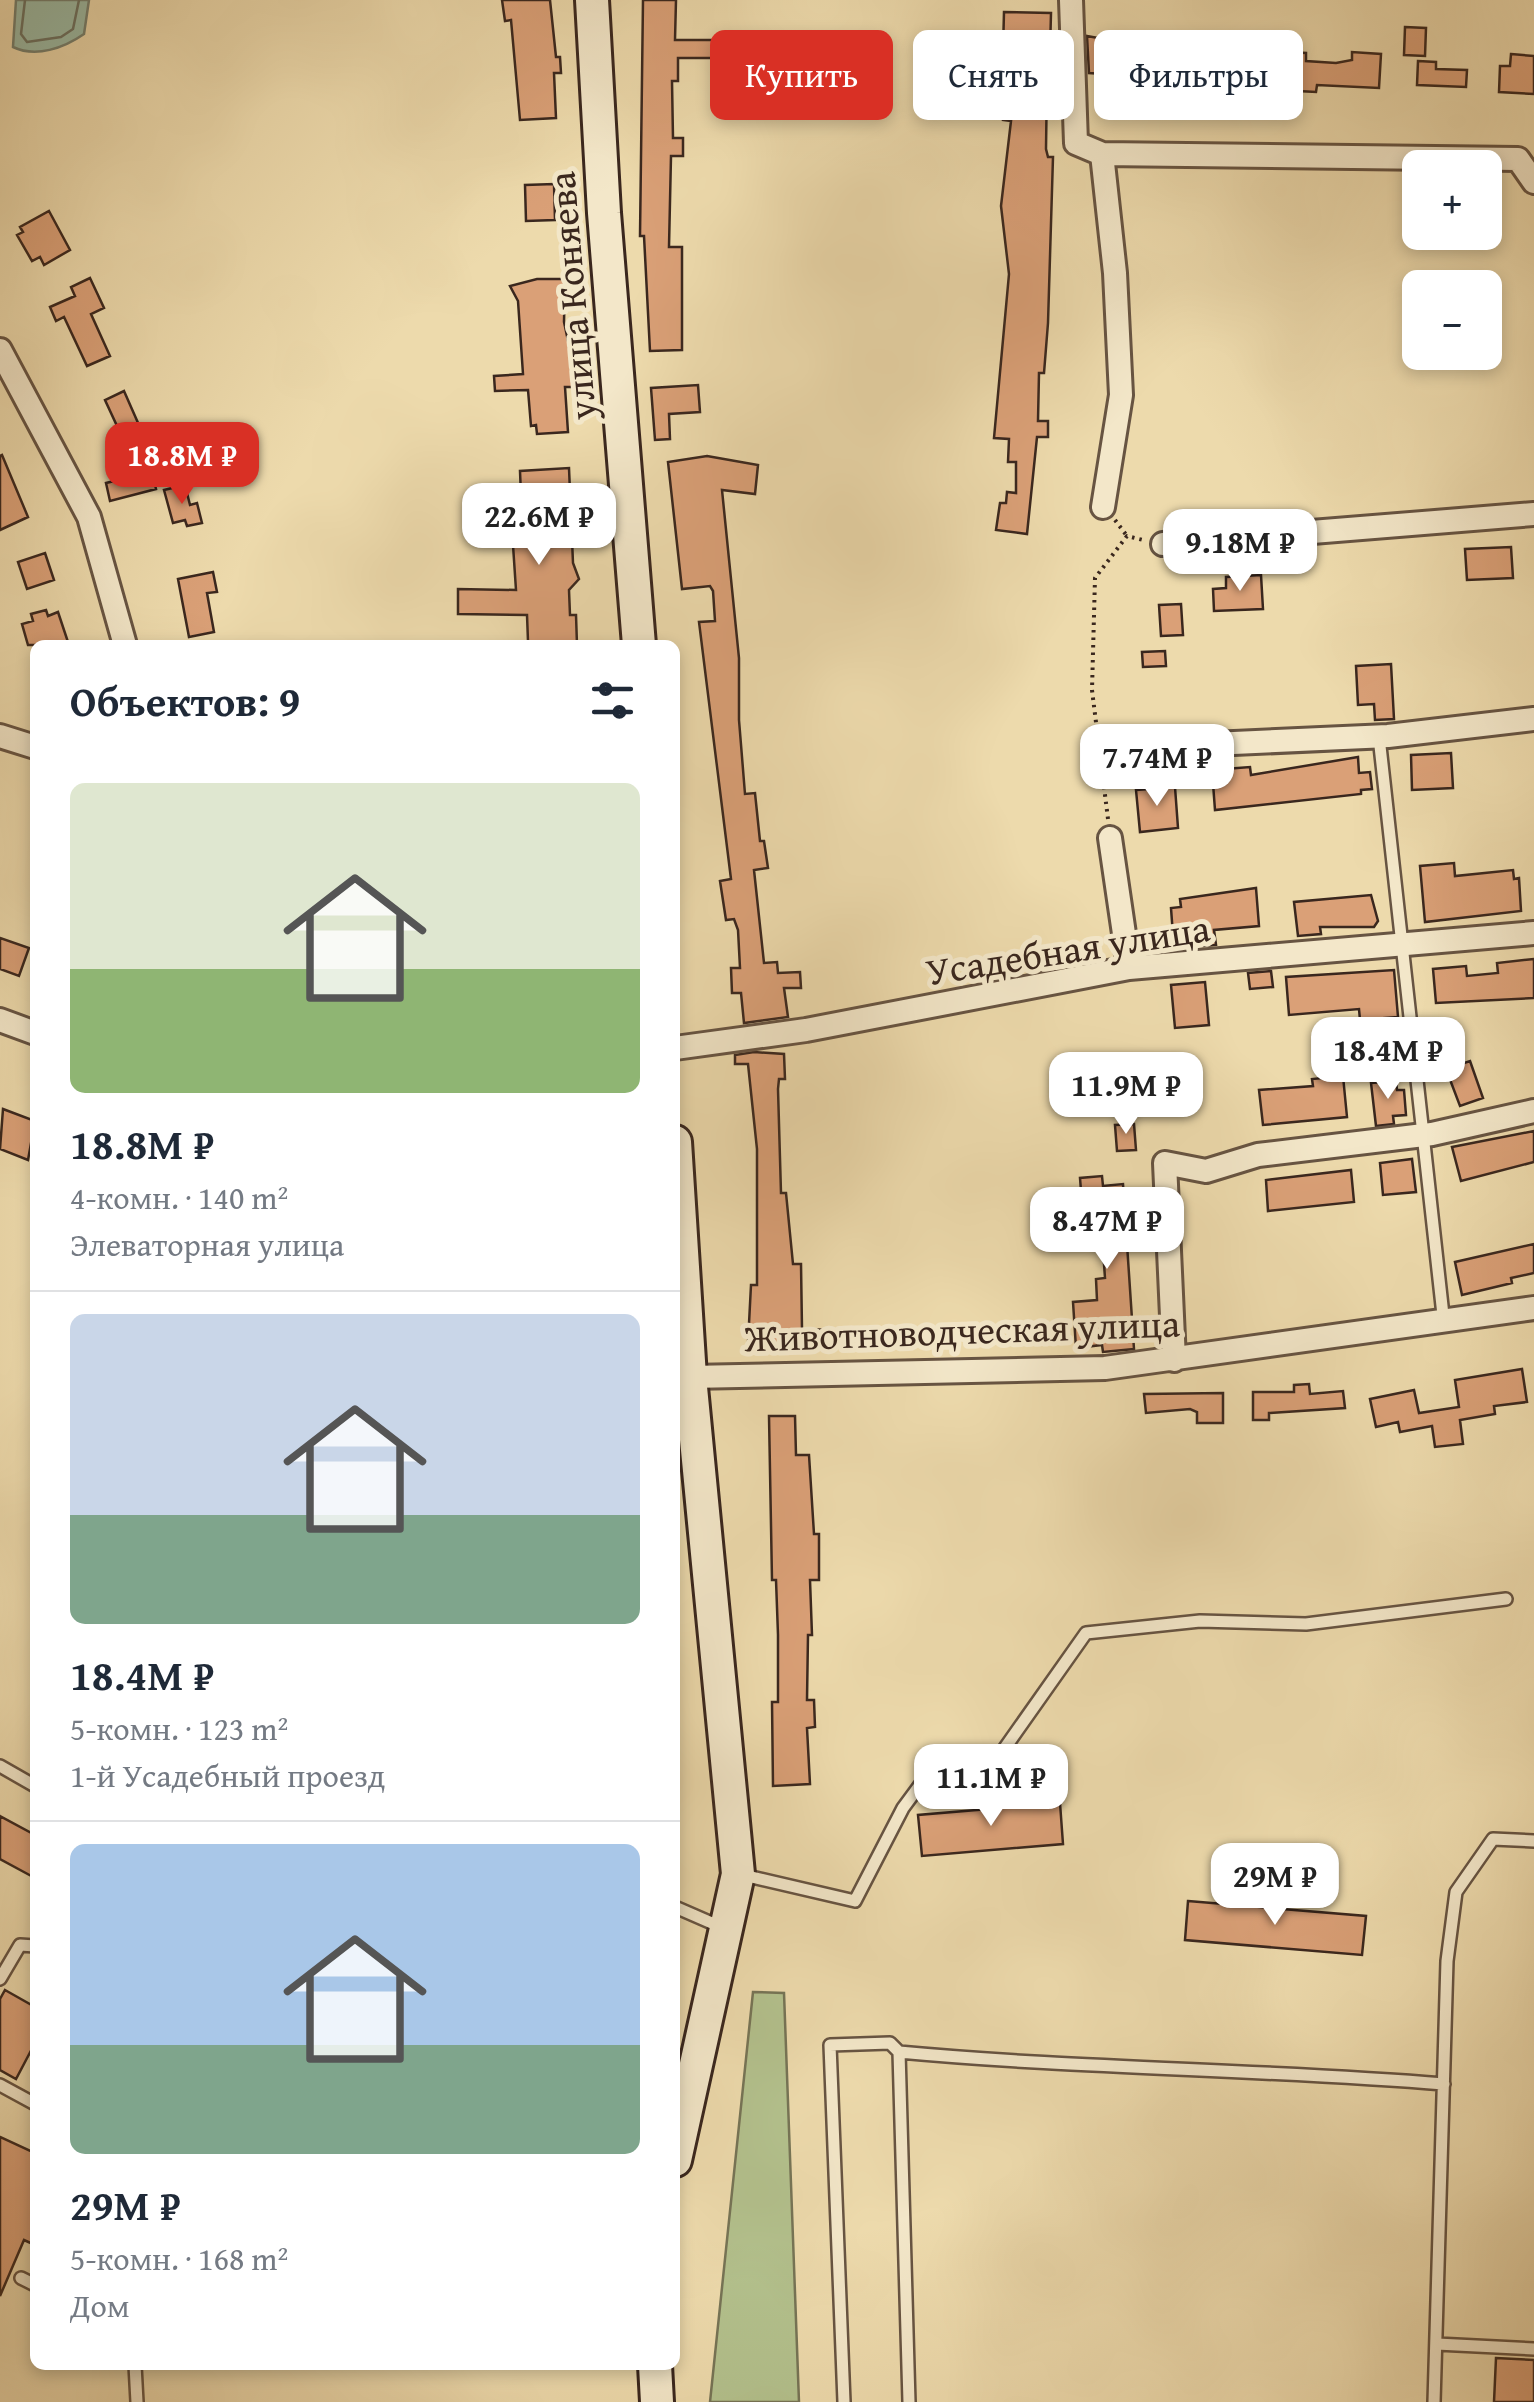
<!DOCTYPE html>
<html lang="ru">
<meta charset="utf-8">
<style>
body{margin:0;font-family:"Gentium Book Plus",serif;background:#f2f2f3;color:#1f2937;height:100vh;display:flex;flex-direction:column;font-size:38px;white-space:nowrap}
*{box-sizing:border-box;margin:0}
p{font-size:32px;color:#747a83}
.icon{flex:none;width:55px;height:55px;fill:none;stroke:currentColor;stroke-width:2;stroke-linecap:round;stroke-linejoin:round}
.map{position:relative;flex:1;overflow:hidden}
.sheet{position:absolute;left:30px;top:640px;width:650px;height:1730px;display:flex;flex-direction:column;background:#fff;border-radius:15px;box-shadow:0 5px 15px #0003}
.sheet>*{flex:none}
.guide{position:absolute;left:710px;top:30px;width:672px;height:90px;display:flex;gap:20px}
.buttons{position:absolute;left:1402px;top:150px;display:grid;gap:20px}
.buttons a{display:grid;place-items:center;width:100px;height:100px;border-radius:15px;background:#fff;box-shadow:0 5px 15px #0003;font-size:50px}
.price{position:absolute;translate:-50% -85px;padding:0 22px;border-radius:20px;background:#fff;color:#222;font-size:32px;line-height:65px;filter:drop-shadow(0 2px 5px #0008)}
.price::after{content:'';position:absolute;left:50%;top:60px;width:30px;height:22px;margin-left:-15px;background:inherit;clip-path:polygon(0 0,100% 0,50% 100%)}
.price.current{background:#d93025;color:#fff}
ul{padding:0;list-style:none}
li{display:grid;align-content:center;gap:20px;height:530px;padding:0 40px}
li+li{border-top:2px solid #e0e1e3}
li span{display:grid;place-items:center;height:310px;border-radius:15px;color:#555}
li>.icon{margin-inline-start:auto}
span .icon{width:180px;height:180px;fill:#fffc;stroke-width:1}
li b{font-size:42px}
h2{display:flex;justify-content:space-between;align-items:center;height:120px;padding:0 40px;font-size:42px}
.chip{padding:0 35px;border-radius:15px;background:#fff;box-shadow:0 5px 15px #0003;font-size:35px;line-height:90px}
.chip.current{background:#d93025;color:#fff}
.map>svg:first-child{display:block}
</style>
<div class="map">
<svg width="1534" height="2402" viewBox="0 0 1534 2402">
<rect width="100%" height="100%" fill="#eddaac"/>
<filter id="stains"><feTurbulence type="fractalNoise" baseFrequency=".002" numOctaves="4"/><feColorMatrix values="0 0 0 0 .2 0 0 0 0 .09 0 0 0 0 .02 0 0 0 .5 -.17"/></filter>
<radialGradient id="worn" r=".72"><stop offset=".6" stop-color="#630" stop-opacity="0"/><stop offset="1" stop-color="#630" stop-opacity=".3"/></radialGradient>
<path fill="#b3c18d" stroke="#767456" stroke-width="2.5" d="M753 1992 784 1993 799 2402H710Z"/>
<path fill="#9abba6" stroke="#748070" stroke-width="2.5" d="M16 0H89L84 34C64 48 36 58 13 47Z"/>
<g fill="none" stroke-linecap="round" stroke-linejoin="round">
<path stroke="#6a7162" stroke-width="2.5" d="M25 0 21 34 27 42 61 37 73 29 79 0"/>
</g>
<path fill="#daa077" stroke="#3a271e" stroke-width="2.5" d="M502 0H550L556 57H560L561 73H554L556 118 520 120 511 20 505 21Z
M643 0H676L675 40H719V58H678V81H672L673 138H683V156H671L669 247H682V350L650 351 644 236H640Z
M1004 12 1051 13 1050 51H1039L1037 79 1047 80 1046 149 1048 157H1053L1048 323 1044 373H1039L1038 421H1048V437H1037L1027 534 996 530 1000 503H1006L1007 492 1016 493V462H1008L1009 439 994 438 1009 274 1001 206 1011 121 1003 120 1004 100 1013 101 1017 50H1003Z
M1405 27 1426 28 1425 56 1404 55Z
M1201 33 1236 35 1235 49 1306 53V61L1336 63 1352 60V52L1381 54 1379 88 1317 85 1316 92 1298 91 1299 83 1261 81V91L1243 90 1244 79 1178 76 1179 52 1200 53Z
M1087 36 1137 45 1135 76 1089 73Z
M1511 54 1534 56V94L1499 92 1500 66H1510Z
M1418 61 1436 62V69L1467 70 1466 87 1417 85Z
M554 184 555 220 526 221 525 185Z
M49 211 70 250 44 265 40 257 32 261 17 235 23 232 20 227Z
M90 278 104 308 91 314 110 356 87 366 64 317 56 321 50 307 75 296 71 287Z
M537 279H565L564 322 574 369 573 387H565L568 432 537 434 536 425 531 426 528 390 495 391 494 376 523 374 518 301 510 286Z
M698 385 700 412 669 414 670 439 655 440 651 388Z
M124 391 142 432 124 441 105 400Z
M2 455 28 517 0 530V456Z
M707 456 758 465 755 494 722 490 739 658V720L745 794 755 793 760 841H764L768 868 754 870 764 963 777 962 778 973 800 972 801 988H784L788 1017 744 1023 741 993H732L731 968H740L738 930 734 919 726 920 720 881 731 879 699 622 715 621 713 591 710 586 682 589 668 462Z
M569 468 573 563 579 579 569 590 570 615H576L577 645 528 641 527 615 458 614V589L516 590 513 545 543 544 540 495 521 496 520 471Z
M152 472 156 489 110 501 106 483Z
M185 485 190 505 197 503 202 523 187 526 185 520 173 523 164 490Z
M1511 547 1513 578 1467 580 1465 549Z
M45 553 54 580 27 589 18 562Z
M213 572 217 592 207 593 214 632 189 637 178 579Z
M1261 575 1263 609 1214 611 1213 589 1226 588V577Z
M1181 604 1183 635 1161 636 1159 605Z
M46 610 48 616 58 612 69 645H28L22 624 33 621 31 614Z
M1165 651 1166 666 1143 667 1142 652Z
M1391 664 1394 719 1375 720 1374 704 1358 705 1356 666Z
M1451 753 1453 788 1412 790 1411 755Z
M1358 757 1359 773 1370 772 1372 789 1361 790V794L1215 810 1212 770 1250 767 1251 775Z
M1175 787 1178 828 1140 832 1136 790Z
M1454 863 1455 876 1513 870 1514 879 1519 878 1521 911 1425 922 1420 866Z
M1256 888 1259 926 1214 930 1216 945 1174 949 1171 908 1181 907 1180 899Z
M1371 895 1378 921 1374 927H1320L1321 934 1298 936 1294 902Z
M0 938 29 948 19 976 0 969Z
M1534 959V998L1436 1003 1433 969 1466 966 1467 976 1498 973 1497 963Z
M1394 970 1398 1017 1360 1020 1359 1009 1289 1015 1286 977Z
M1271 971 1273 987 1250 989 1248 973Z
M1205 982 1209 1025 1175 1028 1171 985Z
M754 1052 784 1054 785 1079H779L778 1089 781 1193H786L793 1264H801L802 1329 835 1330V1346L748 1343 751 1285H757V1149L748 1064H735V1055Z
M1470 1061 1483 1098 1460 1106 1446 1069Z
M1343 1076 1347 1117 1263 1125 1259 1090 1313 1086 1312 1079Z
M1396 1081 1397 1090H1404L1406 1115 1393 1116 1394 1124 1376 1126 1371 1083Z
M3 1109 35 1121 28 1160 0 1149Z
M1134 1124 1136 1150 1117 1151 1115 1125Z
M1534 1131V1162L1461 1181 1452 1147Z
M1412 1159 1416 1192 1383 1195 1380 1163Z
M1351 1170 1354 1202 1268 1211 1266 1180Z
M1102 1176 1103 1186 1123 1184 1134 1349 1103 1352 1102 1345 1076 1348 1073 1302 1097 1300 1096 1279 1105 1278 1102 1236 1091 1237 1090 1215 1083 1216 1080 1178Z
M1534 1244V1273L1511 1278 1512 1283 1462 1295 1455 1262Z
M1522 1369 1527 1402 1494 1406 1495 1414 1460 1420 1463 1444 1435 1447 1432 1426 1400 1432 1398 1422 1376 1427 1370 1399 1414 1390 1419 1413 1459 1407 1455 1380Z
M1309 1384 1310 1394 1343 1391 1345 1408 1269 1413V1420H1253V1392H1294V1385Z
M1223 1393V1423H1197V1412L1190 1409 1146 1413 1144 1394Z
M769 1416H795L796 1455H809L814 1534H819V1580H810L812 1635H808L807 1700H814L815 1727 807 1728 810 1784 773 1786 772 1702H778V1635L776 1580H772Z
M1060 1803 1063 1844 922 1856 918 1815Z
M0 1816 35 1835V1878L0 1859Z
M1188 1901 1366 1916 1362 1955 1185 1940Z
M5 1990 35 2007V2043L16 2079 0 2070V1999Z
M0 2137 35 2153V2245L24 2240 0 2296Z
M1496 2358 1534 2360V2402H1494Z"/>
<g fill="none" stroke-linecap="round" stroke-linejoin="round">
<g stroke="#675442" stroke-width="16">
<path id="lane" d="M1379 737 1444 1324
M0 1766 35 1786
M743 1875 855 1901 903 1808 920 1785 983 1779 1086 1633 1200 1621 1306 1624 1506 1599
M675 1907 721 1927
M0 1979 20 1945 35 1946
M899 2052C1081 2069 1263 2069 1444 2084
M0 2085 35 2104
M21 2278 35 2285
M1437 2344 1534 2349
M135 2365 137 2402
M844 2402 830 2045 890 2043 899 2052 909 2402
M1434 2402 1447 1961 1456 1892 1493 1839 1534 1841"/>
</g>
<g stroke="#675442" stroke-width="28">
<path id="street" d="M1071 0 1076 143 1102 154 1115 273 1121 395 1103 507
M1102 154 1518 159 1534 182
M0 350 89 517 125 645
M1163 544 1534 514
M0 736 35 747
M1190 745 1388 736 1534 719
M1110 838 1129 968
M0 1020 35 1033
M675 1048 806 1030 1129 968 1534 933
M1174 1360 1165 1163 1206 1171 1258 1155 1432 1134 1534 1111
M690 1377 1105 1368 1534 1308"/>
</g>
<g stroke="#3a271e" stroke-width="38">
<path id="secondary" d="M592 0 604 213 639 645
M675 1142 690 1377 738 1874 675 2160
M655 2365 657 2402"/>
</g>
<path stroke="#3a271e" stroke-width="4" stroke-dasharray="2.5 5" stroke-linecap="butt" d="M1115 520 1127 536
M1108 819 1092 690 1095 578 1127 536 1143 540"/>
<use href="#lane" stroke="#f3e7c9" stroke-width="11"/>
<use href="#street" stroke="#f3e7c9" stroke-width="22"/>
<use href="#secondary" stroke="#f3e7c9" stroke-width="32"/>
</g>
<g text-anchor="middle" stroke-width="10" stroke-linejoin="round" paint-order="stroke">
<g font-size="38" fill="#3a271e" stroke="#f3e7c9">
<text transform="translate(572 296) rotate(-95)" y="13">улица Коняева</text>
<text transform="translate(1068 950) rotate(-9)" y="13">Усадебная улица</text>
<text transform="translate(962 1331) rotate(-2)" y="13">Животноводческая улица</text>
</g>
</g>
<rect width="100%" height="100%" filter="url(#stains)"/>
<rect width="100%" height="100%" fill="url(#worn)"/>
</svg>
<div class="buttons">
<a>+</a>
<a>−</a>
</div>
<b class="price current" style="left:182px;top:507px">18.8M ₽</b>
<b class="price" style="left:539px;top:568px">22.6M ₽</b>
<b class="price" style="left:1240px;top:594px">9.18M ₽</b>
<b class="price" style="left:1157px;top:809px">7.74M ₽</b>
<b class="price" style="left:1388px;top:1102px">18.4M ₽</b>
<b class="price" style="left:1126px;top:1137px">11.9M ₽</b>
<b class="price" style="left:1107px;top:1272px">8.47M ₽</b>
<b class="price" style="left:991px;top:1829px">11.1M ₽</b>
<b class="price" style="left:1275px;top:1928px">29M ₽</b>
<div class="guide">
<a class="chip current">Купить</a>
<a class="chip">Снять</a>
<a class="chip">Фильтры</a>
</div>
<section class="sheet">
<h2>Объектов: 9<svg class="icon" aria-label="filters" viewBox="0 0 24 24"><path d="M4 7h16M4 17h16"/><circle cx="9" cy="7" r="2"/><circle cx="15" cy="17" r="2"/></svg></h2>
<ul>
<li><span style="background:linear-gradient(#dfe7d0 60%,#8fb573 0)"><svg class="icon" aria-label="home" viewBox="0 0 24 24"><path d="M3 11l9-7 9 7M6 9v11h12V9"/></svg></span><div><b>18.8M ₽</b><p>4-комн. · 140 m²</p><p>Элеваторная улица</p></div></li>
<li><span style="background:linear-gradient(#c9d6e8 65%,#7fa58c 0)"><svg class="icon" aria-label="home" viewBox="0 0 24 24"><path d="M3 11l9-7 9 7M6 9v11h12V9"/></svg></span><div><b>18.4M ₽</b><p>5-комн. · 123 m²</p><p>1-й Усадебный проезд</p></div></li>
<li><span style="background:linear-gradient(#a9c7e8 65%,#7fa58c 0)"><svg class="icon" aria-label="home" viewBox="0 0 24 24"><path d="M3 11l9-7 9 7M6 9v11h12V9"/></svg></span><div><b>29M ₽</b><p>5-комн. · 168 m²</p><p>Дом</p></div></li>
</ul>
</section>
</div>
